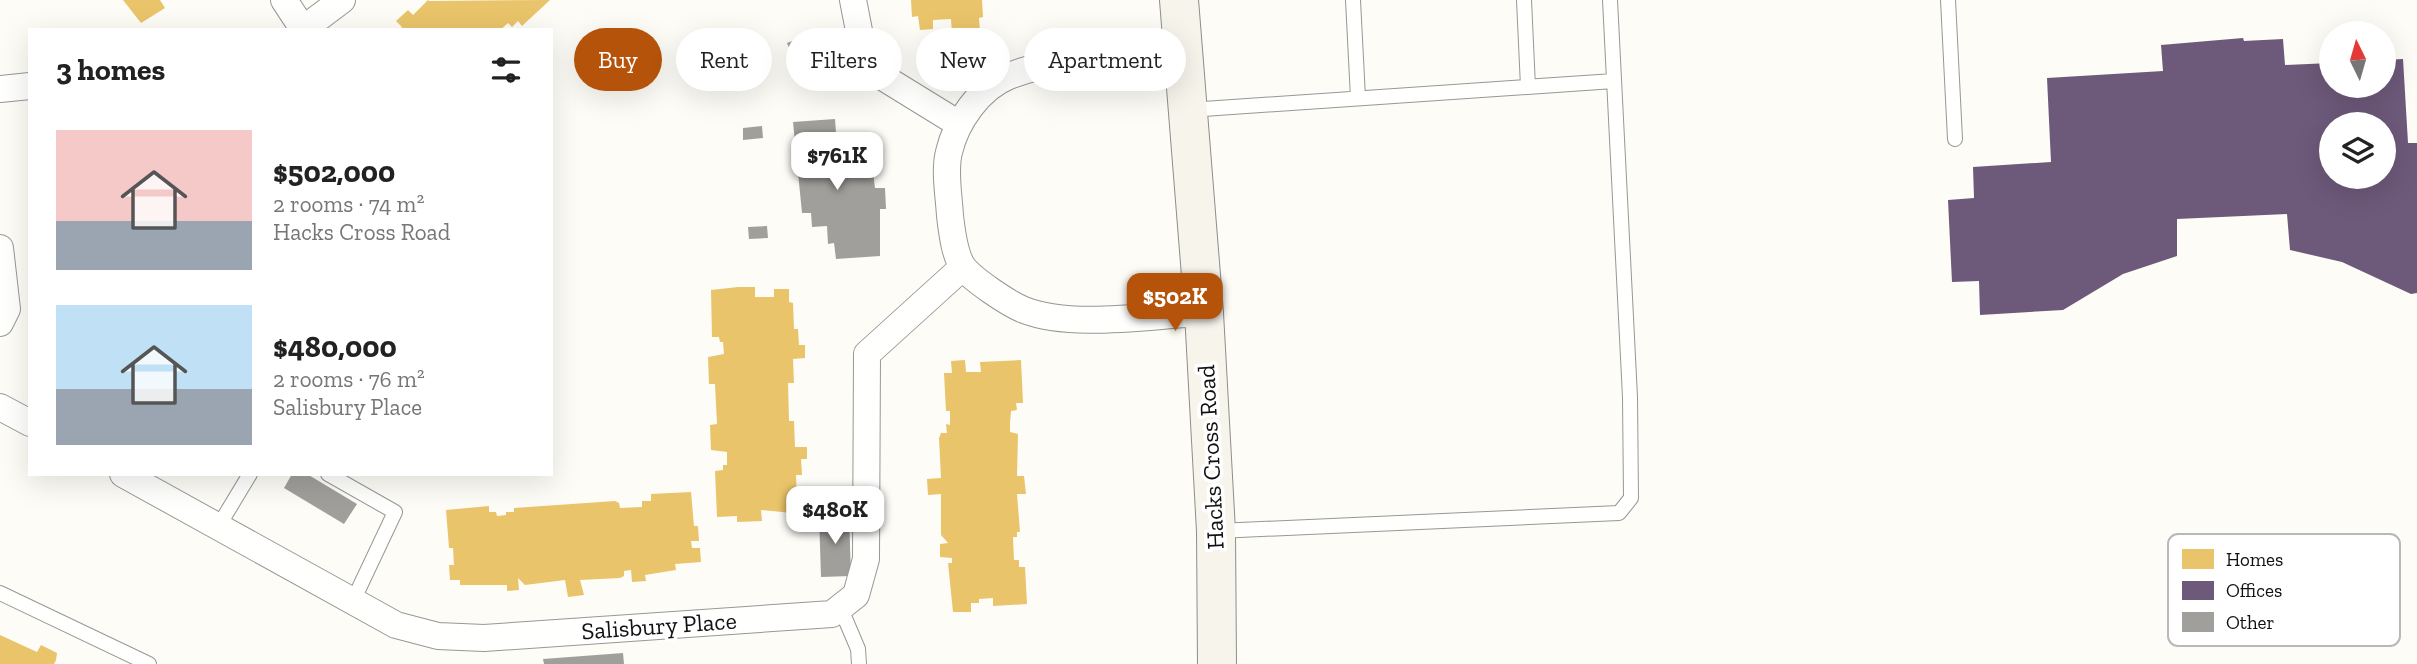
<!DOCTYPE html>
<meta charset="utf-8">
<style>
body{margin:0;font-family:"Zilla Slab",serif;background:#f2f2f2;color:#222;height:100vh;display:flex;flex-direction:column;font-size:26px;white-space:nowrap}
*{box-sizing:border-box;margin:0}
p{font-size:23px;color:#767676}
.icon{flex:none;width:38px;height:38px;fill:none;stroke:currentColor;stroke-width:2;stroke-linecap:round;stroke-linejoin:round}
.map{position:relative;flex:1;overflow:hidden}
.drawer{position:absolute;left:28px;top:28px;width:525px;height:448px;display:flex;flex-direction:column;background:#fff;border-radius:0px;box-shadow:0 7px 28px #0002}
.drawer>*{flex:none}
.guide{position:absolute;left:574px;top:28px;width:665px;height:63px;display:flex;gap:14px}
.needle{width:46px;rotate:355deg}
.controls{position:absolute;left:2319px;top:21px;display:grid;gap:14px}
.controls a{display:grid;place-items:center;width:77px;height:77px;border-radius:50%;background:#fff;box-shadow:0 7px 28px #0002;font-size:35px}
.price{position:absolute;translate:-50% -60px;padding:0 16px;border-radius:14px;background:#fff;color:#222;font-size:23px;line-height:46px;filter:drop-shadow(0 2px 4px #0008)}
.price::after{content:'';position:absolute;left:50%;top:42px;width:21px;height:16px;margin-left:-10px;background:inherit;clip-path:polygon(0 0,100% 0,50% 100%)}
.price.current{background:#b45309;color:#fff}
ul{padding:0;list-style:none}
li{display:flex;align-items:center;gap:21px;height:175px;padding:0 28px}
li span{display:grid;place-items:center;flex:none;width:196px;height:140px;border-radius:0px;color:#555}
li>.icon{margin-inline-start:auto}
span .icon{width:84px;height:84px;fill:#fffc;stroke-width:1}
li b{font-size:30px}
h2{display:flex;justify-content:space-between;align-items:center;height:84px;padding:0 28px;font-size:30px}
.tag{padding:0 24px;border-radius:32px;background:#fff;box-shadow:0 7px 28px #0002;font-size:24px;line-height:63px}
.tag.current{background:#b45309;color:#fff}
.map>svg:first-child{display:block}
</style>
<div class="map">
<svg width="2417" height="664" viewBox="0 0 2417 664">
<rect width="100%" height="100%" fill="#fdfcf7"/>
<path fill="#e9c46a" d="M123 0H160L165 8 141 23Z
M428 0 429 1 550 0 522 26 518 21 512 27 508 23 500 30H399L402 27 396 21 408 10 413 15Z
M911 0H982L983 17 979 18 980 32 952 34 951 19 933 20V29L920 30 918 16 912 17Z
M738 287H755V297H774V289H789V302L793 303 794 329H798L799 345H805V358L793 359 794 383H788L789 421H794L795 447H807V459H801L802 475H796L797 502H792V513L761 510 762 521 737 522V516L717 517 715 471 723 470V465H727V452L711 450 710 425 717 424 715 384H709L708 357 724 354 723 342H720L719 337H712L711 290Z
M965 360 966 372H981L980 362 1021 360 1023 403H1016L1017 410 1011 411 1010 423V432L1018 434 1017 476H1024L1026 494H1017L1020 532H1017V537H1013L1014 560H1019V567H1025L1027 604 993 606V598L979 599V603H971V612H953L948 563H952V558L940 557V544L948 543 941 535V494L928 495 927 479 941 478 939 438 941 433H947L946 424 950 425V411H946L944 373H952L951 361Z
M691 492 694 526H698L699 541H691L692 548H700L701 562 675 564 676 570 645 575 646 581 632 582 631 570 624 571V576L620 578 580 580 584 595 568 597 565 580 525 585 518 578 519 590 507 591V585H460V580H450L449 565H454L453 548H449L446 510 489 506V512H496L497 516 506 515V512H514V508L601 502 615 501 619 503 620 508 642 507V501H651V494Z
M0 635 37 652 41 645 57 653 56 660 54 664H0Z"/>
<path fill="#6d597a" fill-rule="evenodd" d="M2243 38 2244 41 2283 39 2285 65 2331 63V86H2384V60L2403 59 2408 143H2417V293L2411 294 2342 262 2290 250 2287 214 2177 219V256L2123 274 2063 310 1980 315 1979 281 1952 282 1948 200 1974 198 1973 167 2051 162 2047 78 2163 71 2161 45ZM2331 124H2384V177H2331Z"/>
<path fill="#a19f9c" d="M805 36 812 52 817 49 828 75 804 84 787 43Z
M835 119 837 146 843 145 845 175 873 172 875 188H885L886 209H880V256L836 259 834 243 828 244 827 226 812 227 811 213H802L793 122Z
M762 126 763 138 743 140V128Z
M767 226 768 238 749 239 748 227Z
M292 474H307L357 504 344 524 284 488Z
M849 514 851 576 821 577 819 515Z
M623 653 624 664H544L543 659Z"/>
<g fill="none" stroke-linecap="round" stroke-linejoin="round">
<g stroke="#979795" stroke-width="16">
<path id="service" d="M1353 0 1358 98
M1524 0 1528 87
M1948 0 1955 139
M1189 110 1614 81
M328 474 395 512 353 601
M218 527 250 474
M1218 531 1619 513 1631 498 1630 397 1610 0
M0 593 149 664
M841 609 858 649 859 664"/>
</g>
<g stroke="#979795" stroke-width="28">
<path id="minor" d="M284 0 303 29
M853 0 862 46 881 76 959 124
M302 30 342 0
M1182 47C1128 54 1059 56 1009 76 979 88 956 122 949 152 944 171 949 196 950 216 952 231 954 254 963 267 973 280 1009 304 1024 310 1073 329 1151 315 1204 313
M0 89 30 86
M0 248 7 309 0 323
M0 407 30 423
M123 474 396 625 438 636 484 638 832 614 856 595 866 559 867 354 963 267"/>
</g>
<g stroke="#8e8d8b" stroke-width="40">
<path id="secondary" d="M1179 0 1204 313 1216 531 1217 664"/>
</g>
<use href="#service" stroke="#fffffe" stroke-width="14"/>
<use href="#minor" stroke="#fffffe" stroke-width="26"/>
<use href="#secondary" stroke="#f6f4eb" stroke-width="38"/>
</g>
<g text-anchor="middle" stroke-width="7" stroke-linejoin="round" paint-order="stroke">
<g font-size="24" fill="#111" stroke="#fff">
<text transform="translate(1211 457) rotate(-93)" y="8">Hacks Cross Road</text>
<text transform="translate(659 626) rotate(-4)" y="8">Salisbury Place</text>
</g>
</g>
<rect x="2168" y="534" width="232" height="112" rx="10" fill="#fff" stroke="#b8b8b8" stroke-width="2"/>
<rect x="2182" y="549" width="32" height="20" fill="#e9c46a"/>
<rect x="2182" y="581" width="32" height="19" fill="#6d597a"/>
<rect x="2182" y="612" width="32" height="20" fill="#a19f9c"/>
<g font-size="19" fill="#111">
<text x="2226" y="566">Homes</text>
<text x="2226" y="597">Offices</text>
<text x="2226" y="629">Other</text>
</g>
</svg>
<div class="controls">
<a><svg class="needle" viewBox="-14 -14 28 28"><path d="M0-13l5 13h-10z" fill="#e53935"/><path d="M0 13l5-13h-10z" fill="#767676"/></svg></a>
<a><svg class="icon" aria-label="layers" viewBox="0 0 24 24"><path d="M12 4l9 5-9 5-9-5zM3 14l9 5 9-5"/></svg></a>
</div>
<b class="price" style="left:837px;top:192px">$761K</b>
<b class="price current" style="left:1175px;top:333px">$502K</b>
<b class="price" style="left:835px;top:546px">$480K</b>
<div class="guide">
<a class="tag current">Buy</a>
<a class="tag">Rent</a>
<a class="tag">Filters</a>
<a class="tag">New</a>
<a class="tag">Apartment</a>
</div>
<section class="drawer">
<h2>3 homes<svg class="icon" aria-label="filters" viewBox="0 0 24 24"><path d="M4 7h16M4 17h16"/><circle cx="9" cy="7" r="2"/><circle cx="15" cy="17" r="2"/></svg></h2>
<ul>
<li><span style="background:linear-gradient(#f6c9c9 65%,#9aa5b1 0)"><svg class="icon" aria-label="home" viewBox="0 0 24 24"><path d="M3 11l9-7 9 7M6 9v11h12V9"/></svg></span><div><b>$502,000</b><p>2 rooms · 74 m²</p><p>Hacks Cross Road</p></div></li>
<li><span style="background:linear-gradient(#bfe0f5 60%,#9aa5b1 0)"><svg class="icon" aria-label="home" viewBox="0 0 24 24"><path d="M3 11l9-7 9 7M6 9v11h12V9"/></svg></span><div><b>$480,000</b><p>2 rooms · 76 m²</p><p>Salisbury Place</p></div></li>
</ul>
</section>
</div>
